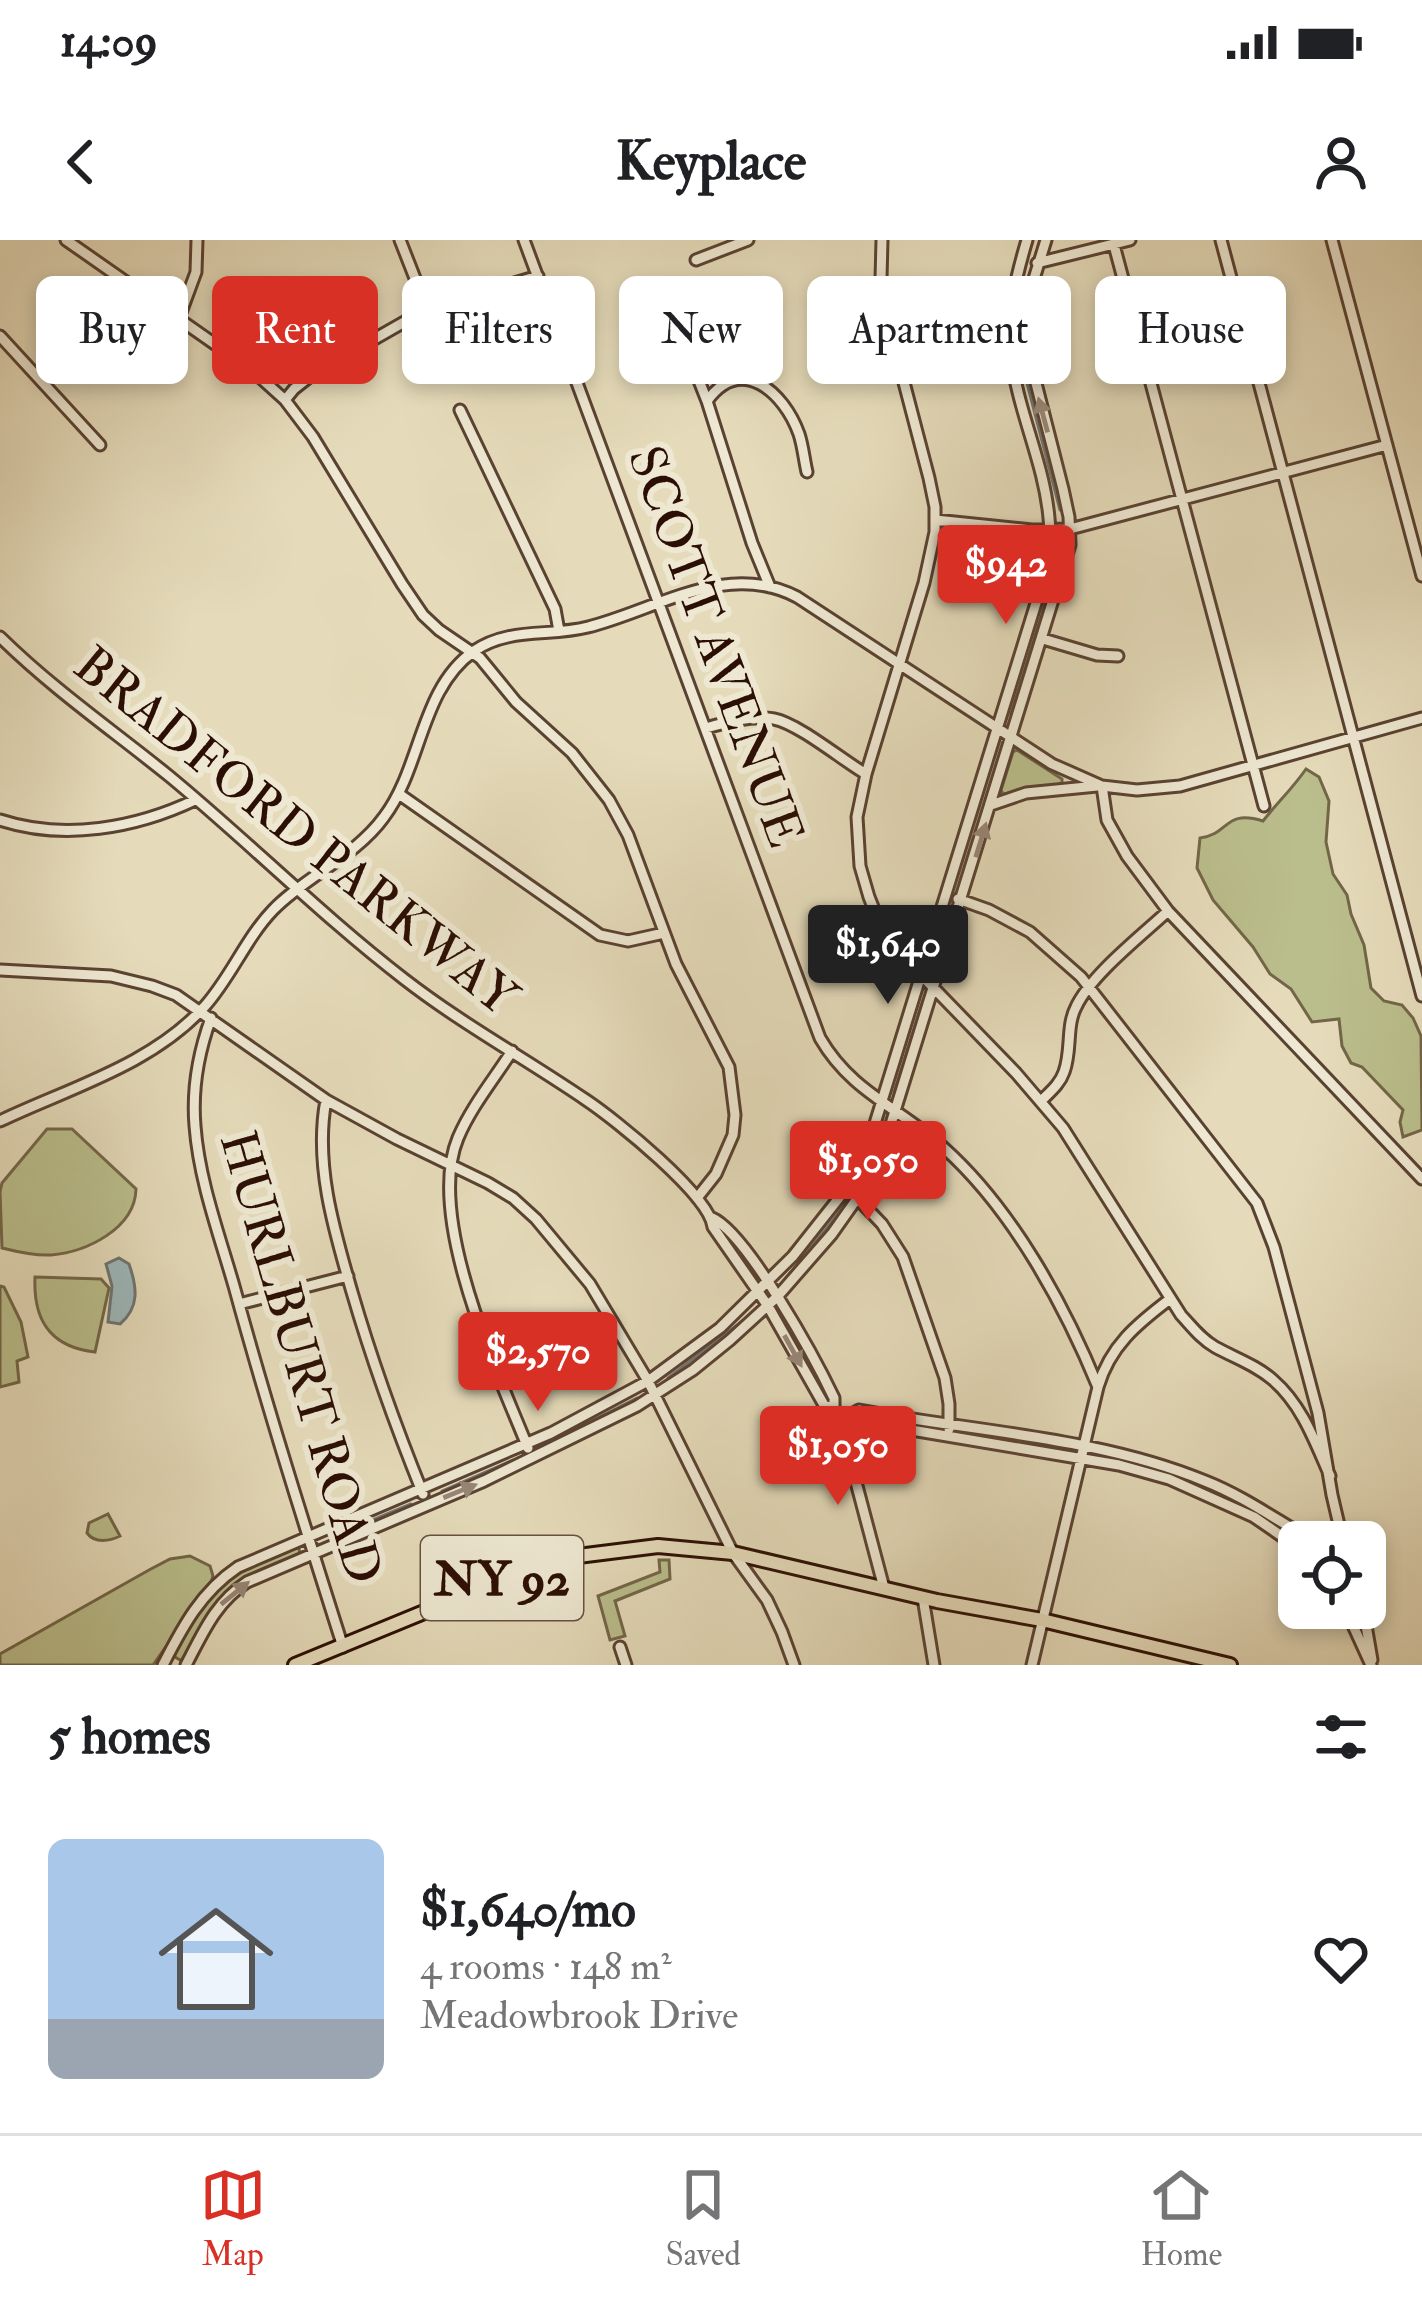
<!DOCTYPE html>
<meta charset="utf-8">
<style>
body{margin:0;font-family:"IM FELL Double Pica",serif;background:#f2f2f2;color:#202124;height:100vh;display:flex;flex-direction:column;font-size:45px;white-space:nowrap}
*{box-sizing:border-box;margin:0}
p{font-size:39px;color:#757577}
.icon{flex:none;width:66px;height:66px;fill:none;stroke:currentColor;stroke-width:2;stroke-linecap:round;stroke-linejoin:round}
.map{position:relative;height:1425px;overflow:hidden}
.side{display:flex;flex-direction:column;background:#fff;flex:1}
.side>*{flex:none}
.hud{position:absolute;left:36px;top:36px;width:1350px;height:108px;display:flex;gap:24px}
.tools{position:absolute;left:1278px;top:1281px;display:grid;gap:24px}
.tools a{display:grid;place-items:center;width:108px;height:108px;border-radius:18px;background:#fff;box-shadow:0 6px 18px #0003;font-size:60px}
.price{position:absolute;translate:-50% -102px;padding:0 27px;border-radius:12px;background:#d93025;color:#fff;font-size:39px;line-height:78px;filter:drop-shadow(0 3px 6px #0008)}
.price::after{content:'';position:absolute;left:50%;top:72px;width:36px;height:27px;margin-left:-18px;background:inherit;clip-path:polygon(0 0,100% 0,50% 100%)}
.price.selected{background:#222;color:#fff}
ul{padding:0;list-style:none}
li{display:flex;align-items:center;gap:36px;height:300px;padding:0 48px}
li span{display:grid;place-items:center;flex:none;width:336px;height:240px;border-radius:18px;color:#555}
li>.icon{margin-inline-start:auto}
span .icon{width:144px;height:144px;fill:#fffc;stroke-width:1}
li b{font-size:51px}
h2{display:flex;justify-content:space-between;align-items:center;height:144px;padding:0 48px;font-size:51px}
.chip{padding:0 42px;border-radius:18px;background:#fff;box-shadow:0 6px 18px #0003;font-size:42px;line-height:108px}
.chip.selected{background:#d93025;color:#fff}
.status{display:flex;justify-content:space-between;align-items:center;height:84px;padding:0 60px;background:#fff;direction:ltr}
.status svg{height:33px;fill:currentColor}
header{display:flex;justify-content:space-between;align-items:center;height:156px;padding:0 48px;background:#fff;font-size:54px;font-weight:700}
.tabs{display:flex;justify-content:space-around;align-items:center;height:168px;border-top:3px solid #e0e0e0;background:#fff;font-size:33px;color:#757577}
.tabs a{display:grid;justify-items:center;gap:6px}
.tabs .selected{color:#d93025}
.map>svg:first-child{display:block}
</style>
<div class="status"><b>14:09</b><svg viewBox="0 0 49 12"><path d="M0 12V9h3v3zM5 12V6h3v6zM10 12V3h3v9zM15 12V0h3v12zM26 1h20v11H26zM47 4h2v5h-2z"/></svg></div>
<header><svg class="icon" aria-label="back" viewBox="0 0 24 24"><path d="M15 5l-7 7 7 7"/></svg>Keyplace<svg class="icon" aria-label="person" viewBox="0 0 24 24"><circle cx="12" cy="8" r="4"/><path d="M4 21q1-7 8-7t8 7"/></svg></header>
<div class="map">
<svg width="1422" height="1425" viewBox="0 0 1422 1425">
<rect width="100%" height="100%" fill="#e5dbba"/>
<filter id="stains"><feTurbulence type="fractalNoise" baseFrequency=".00167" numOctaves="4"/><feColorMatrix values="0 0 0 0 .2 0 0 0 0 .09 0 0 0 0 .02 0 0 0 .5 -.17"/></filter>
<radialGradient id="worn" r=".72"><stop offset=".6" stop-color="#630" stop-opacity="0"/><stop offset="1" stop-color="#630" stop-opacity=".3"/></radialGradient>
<path fill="#babe8c" stroke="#736648" stroke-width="3" d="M1017 510 1062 539V545L1003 554 1001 550 1013 512Z
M1306 529 1319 537 1329 561 1326 602 1333 634 1347 655 1351 674 1364 705 1371 748 1384 761 1402 765 1413 778 1421 796 1422 890 1403 897 1400 882 1403 870 1362 827 1351 823 1342 806 1339 779 1312 782 1291 749 1270 734 1253 707 1213 660 1197 628 1200 598C1230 594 1224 569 1263 581 1277 563 1293 548 1306 529Z
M47 889H72L136 949C135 989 86 1012 51 1015 35 1016 18 1012 2 1008L0 952 2 943Z
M35 1037 101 1039 109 1048 95 1112C50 1107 33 1080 35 1037Z
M0 1046 4 1047 21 1082 28 1117 17 1121 19 1142 0 1147Z
M108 1274 120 1296C110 1301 95 1304 87 1293L89 1283Z
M294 1308H299L300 1316C268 1331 227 1342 208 1374 199 1388 192 1404 185 1419L180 1420 175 1417 174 1413C209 1345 225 1337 294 1308Z
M190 1316 210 1326 213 1336 211 1342 153 1425H0V1414L149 1330 170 1319Z
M659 1320H669L670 1339 615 1361 625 1396 610 1400 598 1356 660 1332Z"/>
<path fill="#9cb8bb" stroke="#6f7472" stroke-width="3" d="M119 1018 129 1024C137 1047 140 1067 120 1084L108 1082 112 1046 106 1024Z"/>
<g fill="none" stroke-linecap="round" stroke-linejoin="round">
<path stroke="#6f7472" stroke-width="3" d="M1024 42 1017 89 1021 120 1060 270
M1011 474 1061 312
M960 645 984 568
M934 723 950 671
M894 853 923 760
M786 1038C827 987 867 948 884 883
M668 1138 749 1076
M546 1204 637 1158
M442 1251 513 1220
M334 1296 411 1264"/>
<g stroke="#5a4232" stroke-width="15">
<path id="minor" d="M66 0 252 130 285 160 313 197 402 344 423 375 439 390 480 418 516 462 572 513 609 560 628 595 676 724 729 827 735 875 733 895 716 934 697 958
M400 0 427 69
M524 0 820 798C851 852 900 868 944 908 1012 969 1064 1064 1098 1147L1032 1425
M882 0 881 39 884 66 929 238 935 267V292L924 343 866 534 857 577 860 626 869 657 877 677 897 710 1016 833 1063 888 1181 1075C1192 1087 1201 1099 1215 1107 1235 1118 1256 1125 1273 1140 1302 1165 1315 1202 1330 1236
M1221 0 1422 756
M1332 0 1422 336
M1114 5 1264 566
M696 20 748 0
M1037 23 1130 0
M657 64 685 105 707 161 752 303 770 347
M179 78 196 32 197 0
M0 96 100 205
M285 160 294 149 313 134 427 69 538 36
M707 161C741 114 784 152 799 194 803 206 804 219 807 232
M460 170 555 369 559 391
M935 280 1032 290 1070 289 1387 205
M0 397C53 449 112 490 169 536 249 602 322 676 404 739 462 784 526 819 586 860 616 880 709 955 713 987L768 1066 824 1165 834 1168 838 1174 884 1348
M1043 399 1097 415 1118 416
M706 488C727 482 752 475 774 479 799 484 842 520 866 534
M1102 546 1107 580 1127 616 1168 671 1422 939
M399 554 600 695 628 701 664 693
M991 565 1026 553 1097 546
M0 580C64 601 136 588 195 560
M958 659 989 670 1030 692 1081 737 1257 963 1274 1007 1318 1173 1332 1255 1343 1302
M0 730 111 736 152 746 176 755 326 860 397 899 488 943 513 958 536 979 590 1044 648 1141 733 1313 767 1360 782 1392 794 1425
M211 778C199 811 192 850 195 886 199 940 219 994 234 1046 267 1167 305 1287 343 1407
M512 811C494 839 471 867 458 898 425 977 497 1131 528 1208
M326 860C314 924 334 990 352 1052 372 1121 396 1187 423 1254
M1041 861C1050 852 1060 844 1064 832 1072 811 1066 786 1076 767 1091 735 1141 696 1168 671
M0 881C69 848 152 825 205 766 231 737 246 698 273 670 307 635 355 617 384 577 422 527 420 449 474 411 509 387 549 397 588 387 656 370 727 320 797 357L1052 524 1102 546 1137 550 1180 546 1422 478
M858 959 882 984 903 1017 945 1138 949 1164V1189
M712 978C747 993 816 1120 834 1158V1168
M239 1064 348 1036
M1098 1147C1110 1106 1137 1084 1170 1059
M838 1174H852L859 1170C971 1191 1099 1197 1205 1241 1243 1256 1275 1279 1310 1299L1320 1301
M852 1174 858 1181 1119 1225 1169 1239 1254 1277 1299 1308
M923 1358 934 1425
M1345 1368 1371 1425
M1363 1368 1372 1420
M620 1407 626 1425
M163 1425C183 1386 201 1352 238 1327L551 1193 648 1141 720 1088 793 1016 846 949 858 930 868 906 1045 334C1048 315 1051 297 1049 278 1044 221 1016 168 1011 112 1007 73 1016 37 1027 0
M186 1425C203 1393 215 1363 247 1342L484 1241 637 1166 693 1130 730 1100 777 1057 832 994 873 936 882 913 1070 305 1069 277 1063 249 1026 104 1029 55 1046 0"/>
</g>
<g stroke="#2c0f04" stroke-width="18">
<path id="major" d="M295 1425 536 1326 578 1316 658 1306 733 1313 937 1361 1042 1380 1230 1425"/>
</g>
<use href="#minor" stroke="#eee8d2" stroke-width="9"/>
<use href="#major" stroke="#e5dbba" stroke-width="12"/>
</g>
<defs><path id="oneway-solid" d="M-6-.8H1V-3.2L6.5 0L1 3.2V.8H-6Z" transform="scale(3)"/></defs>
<g fill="#978675">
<use href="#oneway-solid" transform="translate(1043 175) rotate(-105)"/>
<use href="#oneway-solid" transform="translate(981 600) rotate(-73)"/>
<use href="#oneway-solid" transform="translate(793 1111) rotate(61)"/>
<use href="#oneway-solid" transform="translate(460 1251) rotate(-22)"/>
<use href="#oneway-solid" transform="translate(235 1353) rotate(-39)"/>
</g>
<g text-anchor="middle" stroke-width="12" stroke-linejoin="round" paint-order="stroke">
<rect fill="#eee8d2" stroke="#665042" stroke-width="3" x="421" y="1296" width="162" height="84" rx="9"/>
<g font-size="48" font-weight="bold" fill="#2c0f04">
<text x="502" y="1355">NY 92</text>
</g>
<g font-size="51" fill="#2c0f04" stroke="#eee8d2">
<text transform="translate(717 406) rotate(70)" y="18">SCOTT AVENUE</text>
<text transform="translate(297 590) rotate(39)" y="18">BRADFORD PARKWAY</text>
<text transform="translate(302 1117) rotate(74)" y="18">HURLBURT ROAD</text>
</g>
</g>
<rect width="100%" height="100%" filter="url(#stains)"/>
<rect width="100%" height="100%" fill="url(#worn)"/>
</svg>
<div class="tools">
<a><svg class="icon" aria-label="locate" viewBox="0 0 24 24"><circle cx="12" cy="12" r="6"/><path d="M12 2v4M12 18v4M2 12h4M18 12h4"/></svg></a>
</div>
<b class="price" style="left:1006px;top:387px">$942</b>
<b class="price selected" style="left:888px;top:767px">$1,640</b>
<b class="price" style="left:868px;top:983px">$1,050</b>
<b class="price" style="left:538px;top:1174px">$2,570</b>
<b class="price" style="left:838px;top:1268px">$1,050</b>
<div class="hud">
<a class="chip">Buy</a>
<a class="chip selected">Rent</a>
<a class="chip">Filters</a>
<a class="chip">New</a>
<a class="chip">Apartment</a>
<a class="chip">House</a>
</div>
</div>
<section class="side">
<h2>5 homes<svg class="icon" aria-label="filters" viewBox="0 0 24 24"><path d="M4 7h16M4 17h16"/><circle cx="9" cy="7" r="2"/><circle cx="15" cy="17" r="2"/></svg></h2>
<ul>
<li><span style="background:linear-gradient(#a9c7e8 75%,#9aa5b1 0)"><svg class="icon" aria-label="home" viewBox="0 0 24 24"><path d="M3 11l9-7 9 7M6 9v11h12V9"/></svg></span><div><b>$1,640/mo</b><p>4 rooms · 148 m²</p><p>Meadowbrook Drive</p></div><svg class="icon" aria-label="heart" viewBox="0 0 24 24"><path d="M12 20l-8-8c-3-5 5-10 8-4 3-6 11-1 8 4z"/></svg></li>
</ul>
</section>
<nav class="tabs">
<a class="selected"><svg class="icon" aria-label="map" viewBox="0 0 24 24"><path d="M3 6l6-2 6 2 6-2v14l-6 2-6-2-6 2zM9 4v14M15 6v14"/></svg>Map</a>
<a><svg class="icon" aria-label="saved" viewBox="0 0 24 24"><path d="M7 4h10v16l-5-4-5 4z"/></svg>Saved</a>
<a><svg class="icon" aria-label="home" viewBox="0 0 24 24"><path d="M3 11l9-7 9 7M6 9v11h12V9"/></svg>Home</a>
</nav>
